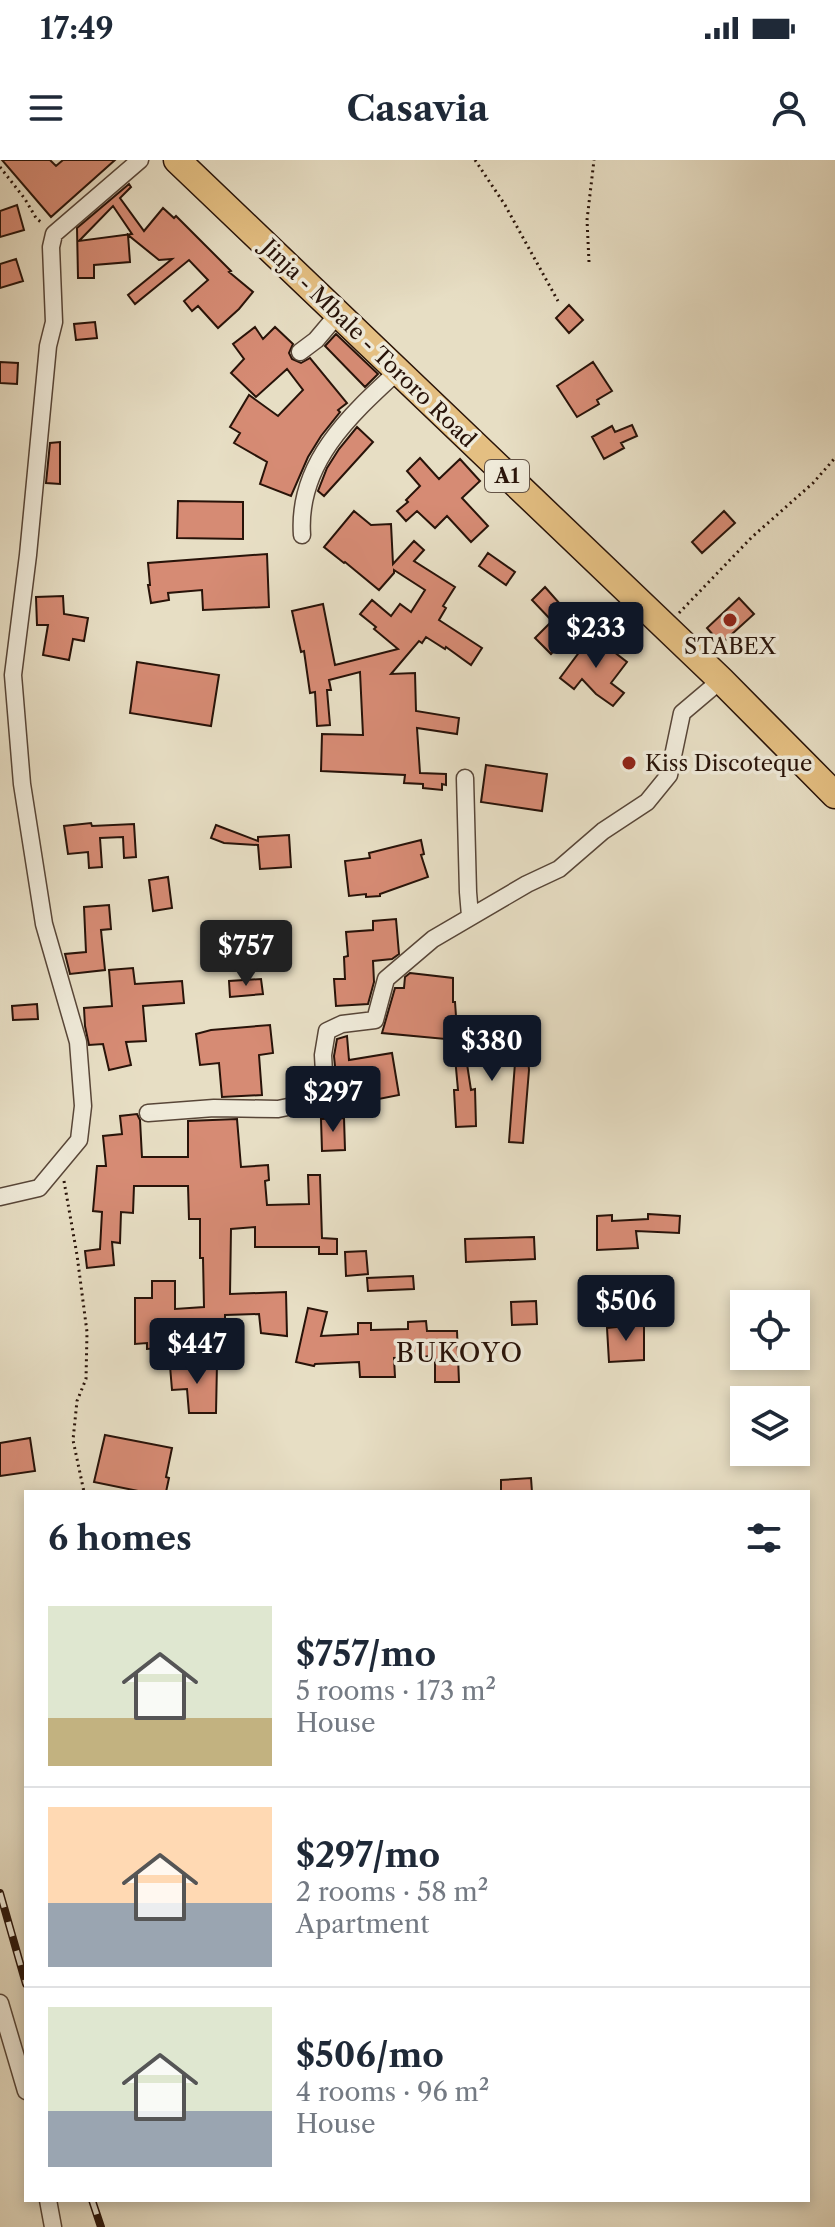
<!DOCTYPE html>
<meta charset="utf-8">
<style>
body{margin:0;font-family:"Libre Caslon Text",serif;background:#f2f2f3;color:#1f2937;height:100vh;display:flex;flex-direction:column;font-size:30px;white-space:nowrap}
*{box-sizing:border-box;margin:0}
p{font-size:26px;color:#747a83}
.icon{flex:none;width:44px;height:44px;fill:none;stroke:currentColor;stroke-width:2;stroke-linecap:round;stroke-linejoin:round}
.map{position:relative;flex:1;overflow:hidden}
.side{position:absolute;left:24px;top:1330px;width:786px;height:712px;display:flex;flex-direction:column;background:#fff;border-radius:0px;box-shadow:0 4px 12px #0003}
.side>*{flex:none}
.tools{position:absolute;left:730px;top:1130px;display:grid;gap:16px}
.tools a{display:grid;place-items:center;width:80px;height:80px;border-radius:0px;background:#fff;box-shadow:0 4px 12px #0003;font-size:40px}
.price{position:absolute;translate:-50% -68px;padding:0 18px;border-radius:8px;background:#111827;color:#fff;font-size:26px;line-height:52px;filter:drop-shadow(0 2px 4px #0008)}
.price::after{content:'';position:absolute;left:50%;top:48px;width:24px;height:18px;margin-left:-12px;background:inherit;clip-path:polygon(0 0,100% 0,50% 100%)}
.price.on{background:#222;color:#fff}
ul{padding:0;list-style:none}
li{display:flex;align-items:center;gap:24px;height:200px;padding:0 24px}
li+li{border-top:2px solid #e0e1e3}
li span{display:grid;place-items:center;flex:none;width:224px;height:160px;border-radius:0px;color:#555}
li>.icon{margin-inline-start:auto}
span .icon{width:96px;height:96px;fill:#fffc;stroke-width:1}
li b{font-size:34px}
h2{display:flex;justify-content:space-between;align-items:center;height:96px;padding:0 24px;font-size:34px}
.status{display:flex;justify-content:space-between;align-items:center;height:56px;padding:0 40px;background:#fff;direction:ltr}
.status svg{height:22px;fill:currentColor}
header{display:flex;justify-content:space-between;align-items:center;height:104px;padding:0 24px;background:#fff;font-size:36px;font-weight:700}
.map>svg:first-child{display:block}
</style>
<div class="status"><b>17:49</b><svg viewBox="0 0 49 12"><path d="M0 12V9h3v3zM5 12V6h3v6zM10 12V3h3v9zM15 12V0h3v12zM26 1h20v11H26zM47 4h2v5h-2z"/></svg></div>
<header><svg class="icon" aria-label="menu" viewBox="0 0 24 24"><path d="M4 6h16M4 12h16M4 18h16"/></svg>Casavia<svg class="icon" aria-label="person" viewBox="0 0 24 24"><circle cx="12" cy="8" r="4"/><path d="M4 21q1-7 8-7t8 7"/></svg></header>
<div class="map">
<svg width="835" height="2067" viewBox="0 0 835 2067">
<rect width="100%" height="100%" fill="#e7dec4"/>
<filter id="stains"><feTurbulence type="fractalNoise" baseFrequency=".0025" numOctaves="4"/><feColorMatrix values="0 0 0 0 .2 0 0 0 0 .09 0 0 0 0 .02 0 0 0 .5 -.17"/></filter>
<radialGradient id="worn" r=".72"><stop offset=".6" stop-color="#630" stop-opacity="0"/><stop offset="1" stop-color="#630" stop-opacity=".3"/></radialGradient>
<path fill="#d68b74" stroke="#281309" stroke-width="2" fill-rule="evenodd" d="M2 0H50L56 6 63 0H115L51 57Z
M129 24 131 27 120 38 144 71 163 48 174 58 176 56 231 111 229 112 253 132 239 149 218 168 198 146 192 151 184 141 208 120 189 100 135 144 128 135 172 99 159 100 128 75 130 102 94 105V118H78L77 68ZM113 46 132 74 79 81Z
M17 45 24 70 0 77V51Z
M16 99 23 121 0 128V104Z
M569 145 583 160 569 173 556 158Z
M95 162 97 178 76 180 74 164Z
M255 167 263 179 275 167 293 184 289 193 292 199 301 203 310 198 347 243 338 250 340 252 321 276 308 297 291 336 260 324 267 302 234 283 240 273 230 267 249 235 278 256 303 230 287 209 256 237 231 213 244 199 233 184Z
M336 174 378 214 365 227 325 186Z
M0 202 18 203 17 224 0 223Z
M593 202 612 231 597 240 599 244 577 257 557 226Z
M632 265 637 276 621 283 624 288 604 299 592 277 612 266 615 272Z
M357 267 373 282 324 336 318 331 327 308 339 289Z
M60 282V324L46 323 50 283Z
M420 298 439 319 460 299 480 321 462 338 488 366 471 382 447 356 435 368 417 351 406 361 397 351 408 342 406 340 420 326 407 311Z
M178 341 243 342V379L177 378Z
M354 351 371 365 391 364 393 404 414 381 424 390 414 401 455 427 443 446 446 448 439 460 482 488 471 505 446 487 445 489 426 477 422 483 419 481 391 514 415 513 416 551 459 558 457 574 417 568 420 613 446 614V625L442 624V630L423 628V624L404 623 405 615 321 611 322 574 363 575 360 512 329 520 331 530H327L330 565 317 566 315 532 310 533 304 491 301 492 292 451 323 444 335 505 398 489 374 469 376 467 360 454 372 440 391 456 400 444 411 452 425 430 394 410V413L379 430 345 402 344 403 324 387Z
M724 351 735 363 702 393 692 382Z
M488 393 515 412 506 425 479 406Z
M267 394 269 447 203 450 202 430 168 433 169 440 151 443 148 425H150L148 403Z
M545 427 560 444 558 445 580 465 551 494 535 478 552 461 532 440Z
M63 436 64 454 88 458 84 481 73 479 69 500 43 495 48 465H37L36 437Z
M739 438 754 454 721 484 707 468Z
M592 475 627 502 611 523 624 533 613 546 596 534 582 519 574 529 560 518Z
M137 502 219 515 211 566 130 553Z
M486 605 547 614 542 651 481 642Z
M91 663 92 666 134 664 136 697 124 698 123 677 100 678 102 707 89 708 88 692 68 694 64 666Z
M216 665 258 681V677L289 675 291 707 260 709 258 685 224 683 211 678Z
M421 680 424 694 421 695 428 717 380 734V736L366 737V734L349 736 345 701 370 698 369 693Z
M168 717 172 748 153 751 149 720Z
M109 745 111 769 101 770 105 810 70 814 65 794 86 792 84 747Z
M396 759 399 794 392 799 373 801 374 822 368 844 336 846 334 819H345L344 797 348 796 346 772 373 770V761Z
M133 808 135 824 182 821 184 843 143 846 146 881 126 882 131 905 109 910 103 884 89 885 85 866 84 848 112 846 109 810Z
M410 813 453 818V842H455L456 856H458L456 880 382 873 395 828H404L405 817Z
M261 819 263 834 230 837 229 821Z
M37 844 38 859 13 860 12 846Z
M270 865 273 893 259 895 262 935 222 937 219 903 200 905 196 874 211 870Z
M347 876 349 900 392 893 399 935 358 943V945L339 947 334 896 337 879Z
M527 884 529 910 523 983 509 982 515 903 467 904 471 930 475 929 476 966 456 967 454 930H458L454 886Z
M137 954 140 960 142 997H188V961L237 959 241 1007 268 1005 269 1020 265 1021 267 1045 309 1044 308 1015H320L322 1078 337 1079V1094H319V1087H255V1067L231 1069 230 1134 286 1132 287 1176 261 1173 259 1154 225 1155V1184H211V1168H199V1163L157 1166 159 1188 147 1189V1183L135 1184V1138H152V1121H175V1149L204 1147 203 1098H200V1059H189L188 1026H134L133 1053 121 1052 120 1083 112 1082 114 1105 87 1108 85 1091 100 1089 102 1052 93 1051 97 1006H106L103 976 122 974 120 956Z
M344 958 345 990 322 991 321 959Z
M648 1054 680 1056 679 1073 636 1071 638 1088 597 1090V1056L612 1055V1061L648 1059Z
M534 1077 535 1099 466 1102 465 1079Z
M366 1091 368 1114 346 1116 345 1092Z
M413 1116 414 1129 368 1131 367 1118Z
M536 1141 537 1164 512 1165 511 1142Z
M308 1148 327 1152 321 1176 358 1174V1163H371V1170L408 1169V1162L426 1161 427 1171H457L459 1222H435V1196L394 1198 395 1217H360L359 1202 315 1204 314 1206 296 1202Z
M644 1164V1200L609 1202 607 1168Z
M205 1203H217L216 1253H189L187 1229 172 1230 170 1206Z
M105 1275 172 1288 166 1317 169 1318 166 1332H143L94 1322Z
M30 1278 35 1311 0 1316V1283Z
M531 1318 532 1332H501V1320Z"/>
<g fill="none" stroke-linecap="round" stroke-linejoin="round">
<g stroke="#584638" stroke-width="19">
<path id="minor" d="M300 192 316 180 338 154
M302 375C297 303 350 255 398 211
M465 618 468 732 470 756
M148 953 214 948 278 949 312 942 325 930 323 895 327 871 342 864 375 860 386 819 433 779 527 724 559 709 603 671 647 642 669 615 682 553 721 520
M0 1037 39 1028 79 980 83 946 78 882 44 764 22 624 13 515 28 395 48 186 54 162 51 87 54 74 140 0
M0 1843 26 1931
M48 2040 53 2067"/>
</g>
<g stroke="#281309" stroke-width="29">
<path id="primary" d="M177 0 721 520 835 635"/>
</g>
<path stroke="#281309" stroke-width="3" stroke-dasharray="2 4" stroke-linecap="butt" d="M475 0 505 45 558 141
M0 7 25 39 36 58 42 63
M589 102 587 60 594 0
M679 453 752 377 813 323 835 298
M64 1021 77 1095 87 1172 86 1219 77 1241 73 1280 84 1332"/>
<use href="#minor" stroke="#efead9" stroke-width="16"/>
<use href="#primary" stroke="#e4bf82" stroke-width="26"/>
<g stroke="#281309" stroke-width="8">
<path id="rail" d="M0 1733 26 1824
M92 2040 101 2067"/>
</g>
<use href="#rail" stroke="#efead9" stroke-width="5" stroke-dasharray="15" stroke-linecap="butt"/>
</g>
<g fill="#8f2418" stroke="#efead9" stroke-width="3">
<circle cx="730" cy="460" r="8"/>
<circle cx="629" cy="603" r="8"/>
</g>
<g text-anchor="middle" stroke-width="7" stroke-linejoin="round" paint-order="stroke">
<rect fill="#efead9" stroke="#645447" stroke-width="2" x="485" y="300" width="44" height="32" rx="6"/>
<g font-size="20" font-weight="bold" fill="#281309">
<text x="507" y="323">A1</text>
</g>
<g font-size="22" fill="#281309" stroke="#efead9">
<text transform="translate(369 183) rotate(44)" y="8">Jinja - Mbale - Tororo Road</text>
</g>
<g font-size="22" fill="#281309" stroke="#efead9">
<text x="730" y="494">STABEX</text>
<text x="645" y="611" text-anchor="start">Kiss Discoteque</text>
</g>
<g font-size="26" letter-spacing="2" fill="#281309" stroke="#efead9">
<text x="460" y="1202">BUKOYO</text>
</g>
</g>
<rect width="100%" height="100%" filter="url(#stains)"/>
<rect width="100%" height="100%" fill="url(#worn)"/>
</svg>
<div class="tools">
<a><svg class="icon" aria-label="locate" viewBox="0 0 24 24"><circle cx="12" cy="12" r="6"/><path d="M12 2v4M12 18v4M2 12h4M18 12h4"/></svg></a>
<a><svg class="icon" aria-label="layers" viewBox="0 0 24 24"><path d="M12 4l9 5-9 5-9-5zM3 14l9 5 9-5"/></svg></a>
</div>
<b class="price" style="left:596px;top:510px">$233</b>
<b class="price on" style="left:246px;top:828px">$757</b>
<b class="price" style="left:492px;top:923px">$380</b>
<b class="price" style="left:333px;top:974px">$297</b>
<b class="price" style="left:626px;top:1183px">$506</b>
<b class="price" style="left:197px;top:1226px">$447</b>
<section class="side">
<h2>6 homes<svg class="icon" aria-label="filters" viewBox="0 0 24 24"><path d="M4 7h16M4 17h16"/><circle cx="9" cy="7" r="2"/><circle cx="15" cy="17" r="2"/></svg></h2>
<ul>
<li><span style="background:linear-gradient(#dfe7d0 70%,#c2b280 0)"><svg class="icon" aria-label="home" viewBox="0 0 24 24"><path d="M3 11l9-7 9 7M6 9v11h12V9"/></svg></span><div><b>$757/mo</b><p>5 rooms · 173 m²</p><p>House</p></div></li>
<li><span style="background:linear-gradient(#ffd9b3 60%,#9aa5b1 0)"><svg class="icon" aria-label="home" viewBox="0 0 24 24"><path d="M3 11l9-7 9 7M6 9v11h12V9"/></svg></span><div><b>$297/mo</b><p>2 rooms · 58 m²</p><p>Apartment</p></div></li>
<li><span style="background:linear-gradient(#dfe7d0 65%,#9aa5b1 0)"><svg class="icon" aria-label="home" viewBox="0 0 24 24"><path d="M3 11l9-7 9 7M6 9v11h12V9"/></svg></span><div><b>$506/mo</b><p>4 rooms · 96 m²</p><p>House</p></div></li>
</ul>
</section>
</div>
